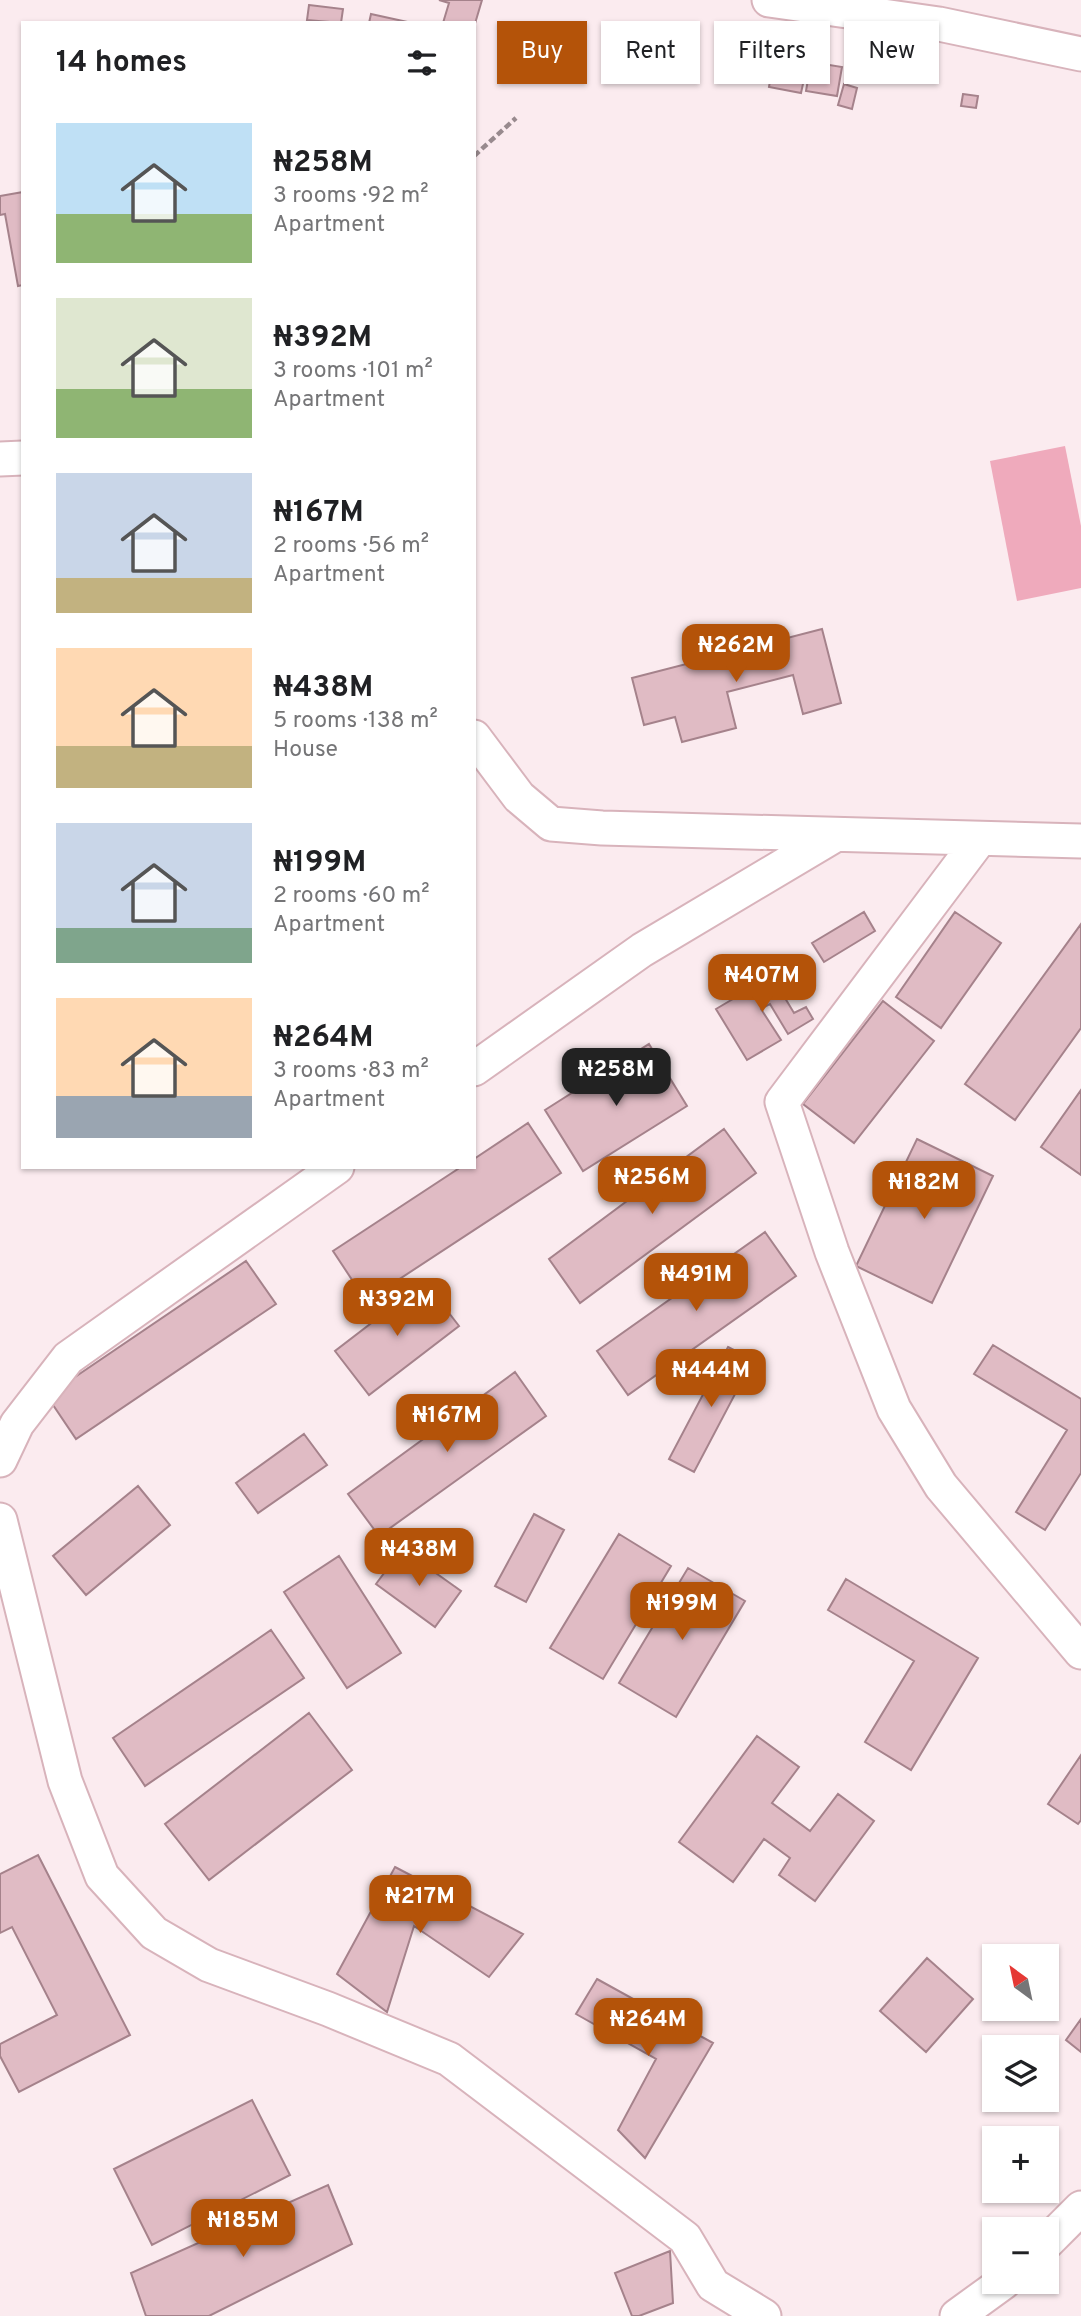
<!DOCTYPE html>
<meta charset="utf-8">
<style>
body{margin:0;font-family:Overpass,sans-serif;background:#f2f2f2;color:#202124;height:100vh;display:flex;flex-direction:column;font-size:26px;white-space:nowrap}
*{box-sizing:border-box;margin:0}
p{font-size:23px;color:#757577}
.icon{flex:none;width:38px;height:38px;fill:none;stroke:currentColor;stroke-width:2;stroke-linecap:round;stroke-linejoin:round}
.map{position:relative;flex:1;overflow:hidden}
.drawer{position:absolute;left:21px;top:21px;width:455px;height:1148px;display:flex;flex-direction:column;background:#fff;border-radius:0px;box-shadow:0 2px 5px #0004}
.drawer>*{flex:none}
.top-card{position:absolute;left:497px;top:21px;width:478px;height:63px;display:flex;gap:14px}
.needle{width:46px;rotate:327deg}
.tools{position:absolute;left:982px;top:1944px;display:grid;gap:14px}
.tools a{display:grid;place-items:center;width:77px;height:77px;border-radius:0px;background:#fff;box-shadow:0 2px 5px #0004;font-size:35px}
.price{position:absolute;translate:-50% -60px;padding:0 16px;border-radius:14px;background:#b45309;color:#fff;font-size:23px;line-height:46px;filter:drop-shadow(0 2px 4px #0008)}
.price::after{content:'';position:absolute;left:50%;top:42px;width:21px;height:16px;margin-left:-10px;background:inherit;clip-path:polygon(0 0,100% 0,50% 100%)}
.price.selected{background:#222;color:#fff}
ul{padding:0;list-style:none}
li{display:flex;align-items:center;gap:21px;height:175px;padding:0 35px}
li span{display:grid;place-items:center;flex:none;width:196px;height:140px;border-radius:0px;color:#555}
li>.icon{margin-inline-start:auto}
span .icon{width:84px;height:84px;fill:#fffc;stroke-width:1}
li b{font-size:30px}
h2{display:flex;justify-content:space-between;align-items:center;height:84px;padding:0 35px;font-size:30px}
.pill{padding:0 24px;border-radius:0px;background:#fff;box-shadow:0 2px 5px #0004;font-size:24px;line-height:63px}
.pill.selected{background:#b45309;color:#fff}
.map>svg:first-child{display:block}
</style>
<div class="map">
<svg width="1081" height="2316" viewBox="0 0 1081 2316">
<rect width="100%" height="100%" fill="#fbebef"/>
<path fill="#efaabc" d="M1065 446 1081 526V588L1017 601 990 461Z"/>
<path fill="#e0bbc4" stroke="#a5828b" stroke-width="2" d="M439 0H482L474 27V23H443L449 3Z
M309 5 343 9 341 23 307 20Z
M371 14 412 23H369Z
M747 51 768 57 762 80 746 76 749 64 743 62Z
M774 55 808 61 801 93 769 87Z
M811 62 842 67 837 96 806 91Z
M844 84 857 88 852 109 838 105Z
M963 94 978 96 976 108 961 106Z
M23 192V285L18 286 5 214 0 215V196Z
M822 629 841 703 803 714 793 675 727 692 736 728 682 742 675 717 644 725 632 678Z
M864 912 875 931 824 962 812 943Z
M955 912 1001 943 941 1028 896 997Z
M1081 924V1028L1015 1120 965 1084Z
M787 967 797 984 782 993 794 1013 806 1007 813 1019 788 1034 770 1004 761 1009 781 1040 747 1060 716 1009Z
M883 1001 934 1041 854 1143 803 1104Z
M649 1044 687 1106 583 1171 545 1110Z
M1081 1090V1175L1041 1147Z
M528 1123 561 1173 366 1301 333 1251 461 1167H474V1159Z
M724 1129 756 1173 580 1303 549 1259Z
M917 1139 993 1176 932 1303 856 1266Z
M765 1232 796 1276 628 1395 597 1351Z
M246 1261 276 1304 76 1439 47 1396Z
M425 1282 459 1326 369 1395 335 1351Z
M993 1345 1081 1399V1473L1045 1530 1016 1512 1067 1430 974 1374Z
M728 1347 753 1360 694 1472 669 1459Z
M515 1372 546 1416 379 1536 348 1494Z
M304 1434 327 1465 258 1513 236 1483Z
M138 1486 170 1525 86 1595 53 1556Z
M534 1514 564 1530 526 1602 495 1586Z
M619 1534 671 1566 603 1679 550 1648Z
M402 1549 461 1591 435 1627 376 1584Z
M339 1556 401 1653 347 1688 284 1592Z
M688 1568 745 1601 676 1717 619 1683Z
M846 1579 978 1658 911 1770 865 1742 914 1661 828 1610Z
M271 1630 304 1678 145 1786 113 1738Z
M309 1713 352 1770 209 1880 165 1824Z
M757 1736 799 1767 772 1803 810 1831 838 1794 874 1821 815 1901 779 1875 790 1858 764 1839 733 1882 679 1842Z
M1081 1755V1820L1078 1824 1048 1804Z
M38 1855 130 2035 19 2092 0 2056V2044L57 2015 12 1927 0 1933V1874Z
M395 1867 523 1934 489 1977 414 1926 387 2012 337 1974Z
M927 1958 973 1999 926 2052 880 2011Z
M597 1979 713 2043 645 2158 618 2130 656 2059 576 2014Z
M1081 2019V2052L1066 2040Z
M252 2100 290 2175 152 2245 114 2169Z
M328 2185 352 2244 209 2316H146L131 2273Z
M670 2251 673 2303 639 2316H632L615 2273Z"/>
<g fill="none" stroke-linecap="round" stroke-linejoin="round">
<g stroke="#d8b3bb" stroke-width="37">
<path id="minor" d="M769 0 939 24 1081 54
M0 459 23 458
M474 737 519 797 551 824 602 828 1081 841
M979 840 782 1102 832 1252 894 1409 941 1486 1081 1652
M474 1069 642 950 835 835
M0 1460 17 1424 68 1358 337 1167
M0 1520 65 1781 102 1876 154 1933 209 1965 328 2009 449 2059 685 2238 713 2285 764 2316
M1046 2243 1081 2208
M957 2316 1004 2282"/>
</g>
<path stroke="#988a8e" stroke-width="4.5" stroke-dasharray="7 3.5" stroke-linecap="butt" d="M474 156 516 118"/>
<use href="#minor" stroke="#fff" stroke-width="33"/>
</g>
</svg>
<div class="tools">
<a><svg class="needle" viewBox="-14 -14 28 28"><path d="M0-13l5 13h-10z" fill="#e53935"/><path d="M0 13l5-13h-10z" fill="#757577"/></svg></a>
<a><svg class="icon" aria-label="layers" viewBox="0 0 24 24"><path d="M12 4l9 5-9 5-9-5zM3 14l9 5 9-5"/></svg></a>
<a>+</a>
<a>−</a>
</div>
<b class="price" style="left:736px;top:684px">₦262M</b>
<b class="price" style="left:762px;top:1014px">₦407M</b>
<b class="price selected" style="left:616px;top:1108px">₦258M</b>
<b class="price" style="left:652px;top:1216px">₦256M</b>
<b class="price" style="left:924px;top:1221px">₦182M</b>
<b class="price" style="left:696px;top:1313px">₦491M</b>
<b class="price" style="left:397px;top:1338px">₦392M</b>
<b class="price" style="left:711px;top:1409px">₦444M</b>
<b class="price" style="left:447px;top:1454px">₦167M</b>
<b class="price" style="left:419px;top:1588px">₦438M</b>
<b class="price" style="left:682px;top:1642px">₦199M</b>
<b class="price" style="left:420px;top:1935px">₦217M</b>
<b class="price" style="left:648px;top:2058px">₦264M</b>
<b class="price" style="left:243px;top:2259px">₦185M</b>
<div class="top-card">
<a class="pill selected">Buy</a>
<a class="pill">Rent</a>
<a class="pill">Filters</a>
<a class="pill">New</a>
</div>
<section class="drawer">
<h2>14 homes<svg class="icon" aria-label="filters" viewBox="0 0 24 24"><path d="M4 7h16M4 17h16"/><circle cx="9" cy="7" r="2"/><circle cx="15" cy="17" r="2"/></svg></h2>
<ul>
<li><span style="background:linear-gradient(#bfe0f5 65%,#8fb573 0)"><svg class="icon" aria-label="home" viewBox="0 0 24 24"><path d="M3 11l9-7 9 7M6 9v11h12V9"/></svg></span><div><b>₦258M</b><p>3 rooms · 92 m²</p><p>Apartment</p></div></li>
<li><span style="background:linear-gradient(#dfe7d0 65%,#8fb573 0)"><svg class="icon" aria-label="home" viewBox="0 0 24 24"><path d="M3 11l9-7 9 7M6 9v11h12V9"/></svg></span><div><b>₦392M</b><p>3 rooms · 101 m²</p><p>Apartment</p></div></li>
<li><span style="background:linear-gradient(#c9d6e8 75%,#c2b280 0)"><svg class="icon" aria-label="home" viewBox="0 0 24 24"><path d="M3 11l9-7 9 7M6 9v11h12V9"/></svg></span><div><b>₦167M</b><p>2 rooms · 56 m²</p><p>Apartment</p></div></li>
<li><span style="background:linear-gradient(#ffd9b3 70%,#c2b280 0)"><svg class="icon" aria-label="home" viewBox="0 0 24 24"><path d="M3 11l9-7 9 7M6 9v11h12V9"/></svg></span><div><b>₦438M</b><p>5 rooms · 138 m²</p><p>House</p></div></li>
<li><span style="background:linear-gradient(#c9d6e8 75%,#7fa58c 0)"><svg class="icon" aria-label="home" viewBox="0 0 24 24"><path d="M3 11l9-7 9 7M6 9v11h12V9"/></svg></span><div><b>₦199M</b><p>2 rooms · 60 m²</p><p>Apartment</p></div></li>
<li><span style="background:linear-gradient(#ffd9b3 70%,#9aa5b1 0)"><svg class="icon" aria-label="home" viewBox="0 0 24 24"><path d="M3 11l9-7 9 7M6 9v11h12V9"/></svg></span><div><b>₦264M</b><p>3 rooms · 83 m²</p><p>Apartment</p></div></li>
</ul>
</section>
</div>
